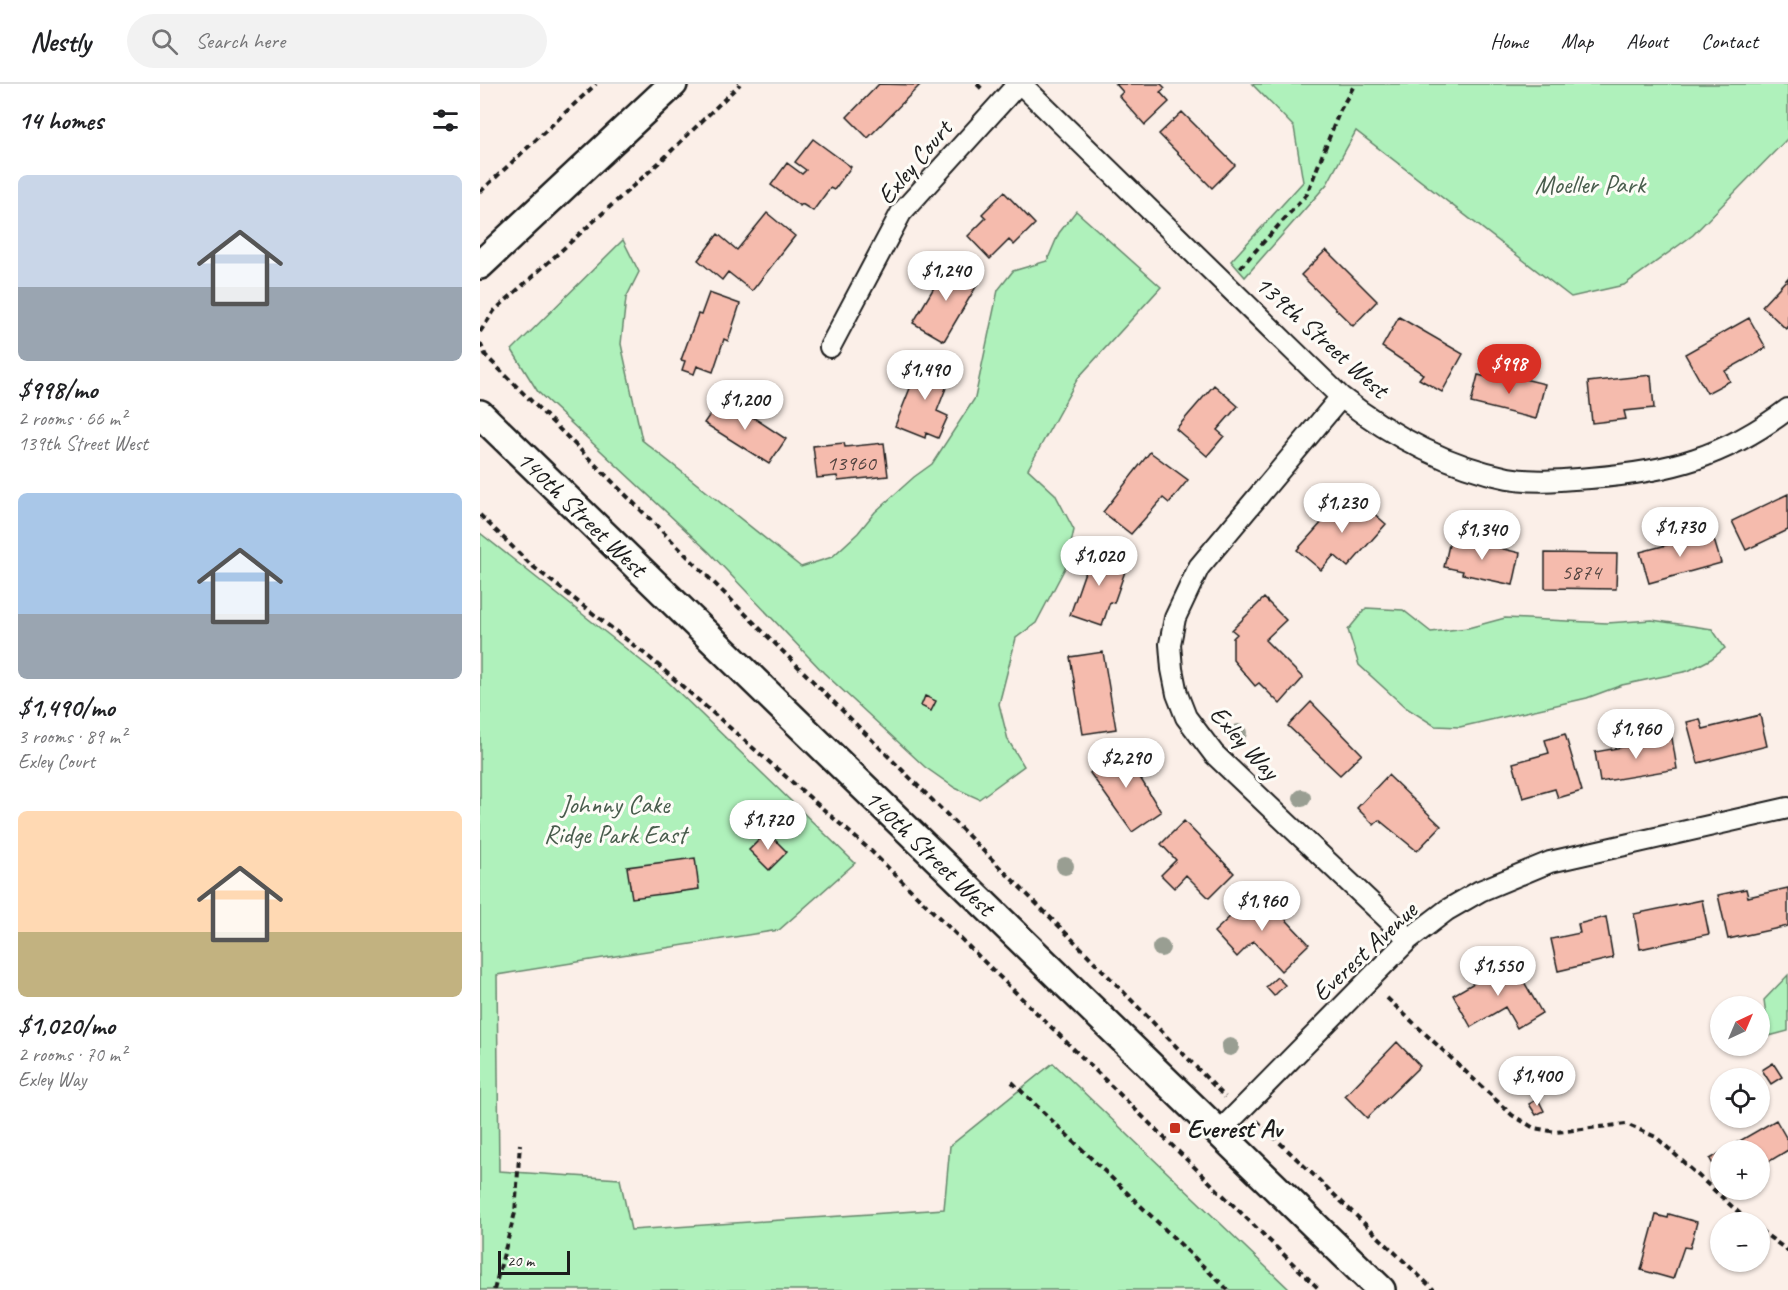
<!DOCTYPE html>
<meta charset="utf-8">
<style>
body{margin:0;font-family:Caveat,sans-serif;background:#f2f2f2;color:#202124;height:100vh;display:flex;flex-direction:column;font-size:22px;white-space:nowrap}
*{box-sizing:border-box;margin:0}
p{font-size:20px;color:#757577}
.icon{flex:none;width:33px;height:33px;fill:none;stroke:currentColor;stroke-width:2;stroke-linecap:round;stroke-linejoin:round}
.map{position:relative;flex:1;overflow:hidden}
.details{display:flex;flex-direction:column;background:#fff;width:480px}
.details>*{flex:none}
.needle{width:39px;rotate:44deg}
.fabs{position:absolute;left:1230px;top:912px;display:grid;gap:12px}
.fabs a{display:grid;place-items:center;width:60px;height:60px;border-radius:50%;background:#fff;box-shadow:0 2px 4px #0004;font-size:30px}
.scale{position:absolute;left:18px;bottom:15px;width:72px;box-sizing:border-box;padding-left:6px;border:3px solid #1c1c1c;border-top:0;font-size:16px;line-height:21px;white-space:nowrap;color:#1c1c1c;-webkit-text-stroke:4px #fdfcf7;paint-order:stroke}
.price{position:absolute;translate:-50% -51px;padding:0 14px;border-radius:21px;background:#fff;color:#222;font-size:20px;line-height:39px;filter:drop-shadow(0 2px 3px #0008)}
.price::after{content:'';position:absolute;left:50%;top:36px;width:18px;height:14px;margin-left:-9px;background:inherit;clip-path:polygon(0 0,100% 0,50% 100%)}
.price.on{background:#d93025;color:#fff}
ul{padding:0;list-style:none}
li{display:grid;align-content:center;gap:12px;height:318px;padding:0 18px}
li span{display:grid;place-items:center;height:186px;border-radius:9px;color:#555}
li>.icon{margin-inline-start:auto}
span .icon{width:108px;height:108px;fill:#fffc;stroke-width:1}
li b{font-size:26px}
h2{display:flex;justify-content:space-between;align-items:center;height:72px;padding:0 18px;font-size:26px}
header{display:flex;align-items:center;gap:36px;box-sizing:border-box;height:84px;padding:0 30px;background:#fff;border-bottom:2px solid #e0e0e0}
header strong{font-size:28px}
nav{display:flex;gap:33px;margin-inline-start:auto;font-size:21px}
.search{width:420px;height:54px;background:#f2f2f2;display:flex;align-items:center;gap:15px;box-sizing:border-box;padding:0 21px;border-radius:33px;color:#757577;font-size:22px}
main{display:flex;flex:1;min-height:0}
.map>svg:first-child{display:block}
</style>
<header>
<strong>Nestly</strong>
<div class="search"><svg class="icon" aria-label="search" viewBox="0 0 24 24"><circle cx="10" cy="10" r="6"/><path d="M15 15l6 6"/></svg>Search here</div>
<nav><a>Home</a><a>Map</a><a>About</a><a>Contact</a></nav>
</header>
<main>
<section class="details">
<h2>14 homes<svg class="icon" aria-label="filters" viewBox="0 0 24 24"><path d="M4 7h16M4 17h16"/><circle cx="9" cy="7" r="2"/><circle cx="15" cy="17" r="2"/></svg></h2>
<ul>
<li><span style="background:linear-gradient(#c9d6e8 60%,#9aa5b1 0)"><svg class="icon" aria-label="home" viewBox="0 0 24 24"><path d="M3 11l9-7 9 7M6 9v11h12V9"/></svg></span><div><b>$998/mo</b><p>2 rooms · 66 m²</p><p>139th Street West</p></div></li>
<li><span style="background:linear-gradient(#a9c7e8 65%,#9aa5b1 0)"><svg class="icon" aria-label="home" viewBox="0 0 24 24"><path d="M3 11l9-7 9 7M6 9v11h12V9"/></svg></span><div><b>$1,490/mo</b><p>3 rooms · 89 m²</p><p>Exley Court</p></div></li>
<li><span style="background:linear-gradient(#ffd9b3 65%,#c2b280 0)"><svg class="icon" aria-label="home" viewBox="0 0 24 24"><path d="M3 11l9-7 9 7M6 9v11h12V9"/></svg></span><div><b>$1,020/mo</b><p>2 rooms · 70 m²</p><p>Exley Way</p></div></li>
</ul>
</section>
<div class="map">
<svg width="1308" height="1206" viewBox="0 0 1308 1206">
<rect width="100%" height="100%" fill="#fbefe8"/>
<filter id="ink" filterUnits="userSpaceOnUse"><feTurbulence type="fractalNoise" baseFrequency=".0167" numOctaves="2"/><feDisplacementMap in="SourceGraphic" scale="12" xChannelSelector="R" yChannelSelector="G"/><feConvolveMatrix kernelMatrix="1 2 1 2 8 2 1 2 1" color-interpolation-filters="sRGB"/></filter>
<g filter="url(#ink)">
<path fill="#aff1bb" stroke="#66866c" stroke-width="1.5" d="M772 0H1308V54L1213 151 1144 201 1091 213 876 47 847 100 765 193 751 177 823 98 814 43Z
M596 127 681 203 598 294 548 385 575 410 594 446 586 482 556 539 536 554 519 620 528 656 544 682 499 715 475 704 445 683 344 589 229 468 58 308 32 266 143 156 159 188 146 214 141 260 162 356 321 483 352 473 378 449 395 428 434 393 452 380 495 314 518 206 533 187 567 177 579 149Z
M0 449 188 598 375 779 299 846 17 891 19 1087 140 1095 151 1146 464 1125 470 1062 573 979 810 1206H0Z
M886 524 923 526 951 548 988 544 1025 534 1127 539 1172 536 1232 545 1245 564 1231 575 1208 587 1142 601 1107 614 980 643 955 642 925 623 879 581 868 546Z
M1308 891V947L1289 952 1284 916Z"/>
<path fill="#f5bbad" stroke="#1c1c1c" stroke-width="1.5" d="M399 0 440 1 388 54 367 33Z
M636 0H681L685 4 680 8 689 18 665 41 639 12 643 8Z
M702 28 755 81 732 104 679 50Z
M333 55 371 83 354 106 350 104 333 127 322 120 320 122 291 101 307 79 322 90 326 86 315 78Z
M524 108 555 140 534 161 529 156 510 175 488 152 506 134 502 130Z
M287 129 315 152 272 207 248 188 242 196 218 176 238 150 257 166Z
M846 166 897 217 873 242 821 191Z
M469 178 500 196 464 257 433 239Z
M1308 194V244L1306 245 1282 222Z
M229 209 260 220 248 257 244 255 233 288 217 282 214 290 202 286 205 277 201 276 218 230 221 231Z
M919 233 983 270 962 308 939 295 943 290 902 263Z
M1269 234 1286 264 1245 287 1250 297 1227 309 1205 270Z
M442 274 473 286 457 327 468 332 458 354 446 349 445 354 415 342Z
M1020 289 1065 300 1056 335 991 319 998 291 1019 296Z
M1171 291 1174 324 1144 327 1146 335 1112 339 1108 298Z
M734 301 758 322 737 346 744 352 727 372 696 345Z
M242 313 306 355 289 380 224 339Z
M364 359 365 363 404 359 408 392 358 397 357 392 337 394 333 362Z
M670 368 708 396 689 419 683 414 651 450 623 428Z
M869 408 906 440 868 483 854 471 841 486 817 466Z
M1308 410V446L1266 466 1252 437Z
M1232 449 1241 479 1169 499 1160 468Z
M971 452 1040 469 1033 501 982 490 983 487 964 483Z
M617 465 649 476 634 519 630 518 622 542 590 531 606 485 610 486Z
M1065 469 1137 470 1136 505 1065 504Z
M784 514 806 536 785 556 823 594 800 620 779 599 775 602 753 576V554L757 550 752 546Z
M623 568 636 645 603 650 590 573Z
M445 612 456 617 451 627 441 622Z
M831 618 882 670 860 691 808 642Z
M1280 631 1287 662 1218 679 1207 638 1220 635 1223 645Z
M1085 650 1102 707 1078 714 1075 705 1043 714 1033 679 1069 669 1065 656Z
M1192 654 1197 685 1120 698 1115 668Z
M647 663 661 683 656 687 681 728 652 748 610 689Z
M908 691 961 742 937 767 899 736 894 741 877 724Z
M704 737 754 789 729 814 706 791 694 804 681 791 696 776 681 760Z
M287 748 307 768 289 786 269 766Z
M215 774 219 805 152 814 147 783Z
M1308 804V842L1248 855 1238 811 1266 805 1268 813Z
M778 806 829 860 801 887 773 857 757 873 734 848Z
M1222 816 1229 850 1160 865 1154 830Z
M1126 833 1133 874 1078 887 1071 855 1100 849 1098 840Z
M1032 877 1062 929 1037 944 1025 923 991 943 973 911Z
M797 893 805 901 794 912 786 903Z
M917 958 940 982 887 1034 865 1012Z
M1293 979 1302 993 1291 1000 1282 986Z
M1058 1015 1064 1027 1056 1031 1049 1020Z
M1296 1036 1308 1057V1066L1280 1083V1066H1244Z
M1240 1069V1093L1230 1075Z
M1189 1130 1217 1138 1210 1164 1204 1163 1193 1195 1161 1186 1176 1131 1188 1134Z"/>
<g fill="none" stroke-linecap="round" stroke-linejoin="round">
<g stroke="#1c1c1c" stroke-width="24">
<path id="street" d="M541 0 861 313C910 351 968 382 1028 394 1055 399 1083 396 1110 394 1188 388 1245 373 1308 325
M350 263 421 129 538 0
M861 313 719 483 695 534 690 560 692 585 697 610 706 633 734 670 929 855
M738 1049 929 855 967 826 1000 807 1070 778 1308 724"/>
</g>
<g stroke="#1c1c1c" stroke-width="32">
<path id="secondary" d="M0 181 193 0
M0 330 901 1206"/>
</g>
<path stroke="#1c1c1c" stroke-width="4" stroke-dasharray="6 4.5" stroke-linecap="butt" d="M497 0 503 6
M0 108 116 0
M760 184 827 110 860 26 875 0
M0 248 14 227 183 75 260 0
M0 259 6 272 603 866 745 1013
M0 431 51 481 170 574 390 766 840 1206
M907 914 1032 1031 1054 1044 1076 1048 1146 1040 1176 1053 1269 1138
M532 998 748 1206
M777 1037 954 1206
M1280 1146 1308 1167
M14 1206 35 1129 40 1060"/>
<use href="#street" stroke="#fdfcf7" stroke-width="20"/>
<use href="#secondary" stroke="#fdfcf7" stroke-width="27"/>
</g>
<g fill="#999e92">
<circle cx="758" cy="649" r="9"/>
<circle cx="822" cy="714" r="9"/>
<circle cx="585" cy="782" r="9"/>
<circle cx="681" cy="864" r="9"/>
<circle cx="750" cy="963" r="9"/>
</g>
</g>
<rect fill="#c8321e" stroke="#fdfcf7" stroke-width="2" x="689" y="1038" width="12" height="12" rx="3"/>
<g text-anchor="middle" stroke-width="6" stroke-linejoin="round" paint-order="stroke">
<g font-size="22" fill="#524440">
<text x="371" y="386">13960</text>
<text x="1101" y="495">5874</text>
</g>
<g font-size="26" fill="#1c1c1c" stroke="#fdfcf7">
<text transform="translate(434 78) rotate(-50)" y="9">Exley Court</text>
<text transform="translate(842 252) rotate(42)" y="9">139th Street West</text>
<text transform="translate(102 429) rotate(44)" y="9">140th Street West</text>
<text transform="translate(765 658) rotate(48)" y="9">Exley Way</text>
<text transform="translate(450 768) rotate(44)" y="9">140th Street West</text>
<text transform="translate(884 867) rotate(-43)" y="9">Everest Avenue</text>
</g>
<g font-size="26" fill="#485c4c" stroke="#fdfcf7">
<text x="1110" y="109">Moeller Park</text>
<text x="135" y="729">Johnny Cake<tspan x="135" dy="30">Ridge Park East</tspan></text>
</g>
<g font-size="26" font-weight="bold" fill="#1c1c1c" stroke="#fdfcf7" text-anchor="start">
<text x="707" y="1053">Everest Av</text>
</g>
</g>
</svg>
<div class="fabs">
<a><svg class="needle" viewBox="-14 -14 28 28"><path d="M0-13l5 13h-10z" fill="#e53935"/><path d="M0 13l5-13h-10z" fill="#757577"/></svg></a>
<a><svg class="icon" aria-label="locate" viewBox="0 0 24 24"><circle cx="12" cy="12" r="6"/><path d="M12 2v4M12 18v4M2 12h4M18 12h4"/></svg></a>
<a>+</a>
<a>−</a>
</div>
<div class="scale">20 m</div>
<b class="price" style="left:466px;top:218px">$1,240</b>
<b class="price on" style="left:1029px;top:311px">$998</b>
<b class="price" style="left:445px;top:317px">$1,490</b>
<b class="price" style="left:265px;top:347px">$1,200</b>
<b class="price" style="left:862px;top:450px">$1,230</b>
<b class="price" style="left:1200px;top:474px">$1,730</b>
<b class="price" style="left:1002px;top:477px">$1,340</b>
<b class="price" style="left:619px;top:503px">$1,020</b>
<b class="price" style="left:1156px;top:676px">$1,960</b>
<b class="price" style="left:646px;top:705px">$2,290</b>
<b class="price" style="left:288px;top:767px">$1,720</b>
<b class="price" style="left:782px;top:848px">$1,960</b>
<b class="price" style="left:1018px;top:913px">$1,550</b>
<b class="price" style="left:1057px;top:1023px">$1,400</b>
</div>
</main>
